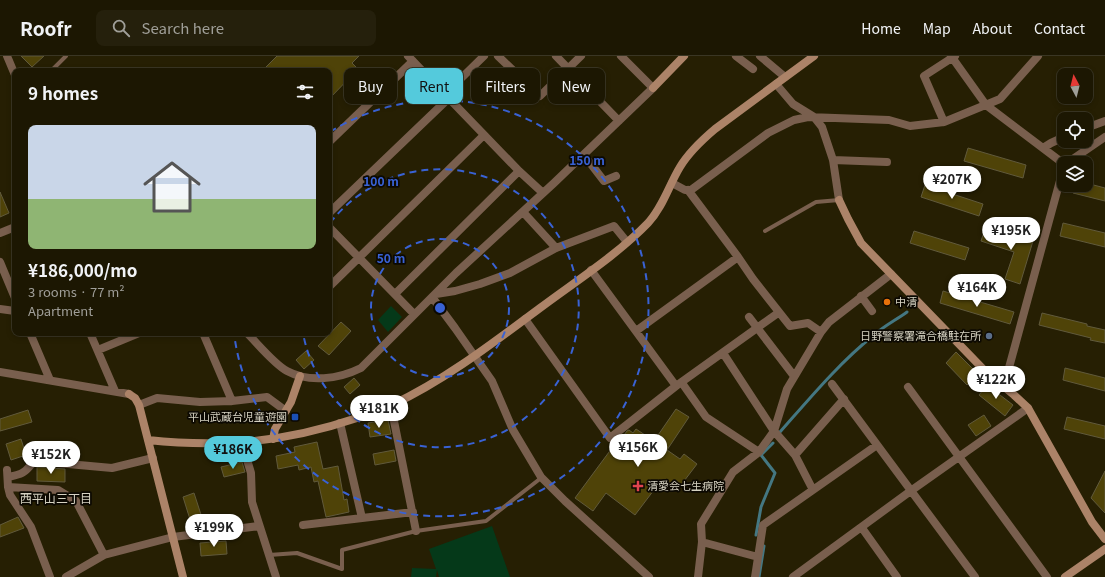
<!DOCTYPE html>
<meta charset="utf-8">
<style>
body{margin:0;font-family:Georgia,"Noto Sans JP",serif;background:#25200c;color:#f1f3f6;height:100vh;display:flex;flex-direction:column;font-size:15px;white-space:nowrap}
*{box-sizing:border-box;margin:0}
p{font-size:13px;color:#a09f99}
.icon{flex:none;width:22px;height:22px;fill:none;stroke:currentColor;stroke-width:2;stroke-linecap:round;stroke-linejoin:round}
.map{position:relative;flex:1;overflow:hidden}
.drawer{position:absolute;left:12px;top:12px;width:320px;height:268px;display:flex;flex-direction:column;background:#1c1702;border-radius:8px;box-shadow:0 2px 6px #0003,0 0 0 1px #3a3624}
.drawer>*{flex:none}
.banner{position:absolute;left:344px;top:12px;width:380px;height:36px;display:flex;gap:8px}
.needle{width:26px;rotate:353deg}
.fabs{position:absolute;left:1057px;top:12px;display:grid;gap:8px}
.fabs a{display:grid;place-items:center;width:36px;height:36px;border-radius:8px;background:#1c1702;box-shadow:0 2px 6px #0003,0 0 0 1px #3a3624;font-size:20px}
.price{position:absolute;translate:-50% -34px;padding:0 9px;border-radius:14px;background:#fff;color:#222;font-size:13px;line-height:26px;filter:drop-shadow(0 1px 2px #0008)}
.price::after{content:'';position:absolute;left:50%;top:24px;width:12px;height:9px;margin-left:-6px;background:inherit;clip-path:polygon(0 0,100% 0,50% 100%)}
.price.selected{background:#54cadc;color:#111}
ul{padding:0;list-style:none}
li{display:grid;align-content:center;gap:8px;height:212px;padding:0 16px}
li span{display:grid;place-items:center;height:124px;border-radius:8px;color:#555}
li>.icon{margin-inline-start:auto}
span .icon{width:72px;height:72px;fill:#fffc;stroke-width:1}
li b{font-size:17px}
h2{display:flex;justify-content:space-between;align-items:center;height:48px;padding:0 16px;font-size:17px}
.tag{padding:0 14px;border-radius:8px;background:#1c1702;box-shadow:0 2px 6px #0003,0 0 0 1px #3a3624;font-size:14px;line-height:36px}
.tag.selected{background:#54cadc;color:#111}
header{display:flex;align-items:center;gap:24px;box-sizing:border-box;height:56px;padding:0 20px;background:#1c1702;border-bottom:1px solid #3a3624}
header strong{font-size:19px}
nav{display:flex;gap:22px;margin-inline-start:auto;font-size:14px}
.search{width:280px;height:36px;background:#25200c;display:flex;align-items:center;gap:10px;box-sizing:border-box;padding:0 14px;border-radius:8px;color:#a09f99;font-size:15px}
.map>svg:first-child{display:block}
</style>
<header>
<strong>Roofr</strong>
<div class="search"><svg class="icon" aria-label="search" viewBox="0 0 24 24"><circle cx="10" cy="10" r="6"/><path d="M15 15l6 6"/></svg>Search here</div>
<nav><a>Home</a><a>Map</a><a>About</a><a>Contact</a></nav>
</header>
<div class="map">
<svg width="1105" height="521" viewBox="0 0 1105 521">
<rect width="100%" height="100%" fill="#261f03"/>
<path fill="#053919" d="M391 250 402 261 388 276 378 264Z
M492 470 510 521H439L437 514 436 521H411L412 512 436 513 429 493Z"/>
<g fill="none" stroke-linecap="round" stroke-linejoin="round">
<path stroke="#447782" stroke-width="3" d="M780 376C810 342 839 307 874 279 884 270 896 264 907 256
M756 479 761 451 775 417 761 399 773 387
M759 521 764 490"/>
</g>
<path fill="#4f4308" stroke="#615a3c" d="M21 0H44L32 11Z
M277 0H359L352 7 358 13 329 43V15H262Z
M968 92 1026 109 1023 122 964 105Z
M1086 127 1105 132V145L1073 137 1075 129H1086Z
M925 129 983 148 979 160 921 141Z
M0 136 9 157 0 161Z
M1063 167 1105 177V191L1060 180Z
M986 170 1033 185 1020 228 1005 223 1014 196 981 185Z
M914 175 969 192 965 204 910 187Z
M943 235 1014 256 1010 268 940 247Z
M1042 257 1087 268V270L1105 274V287L1090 284 1091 282 1039 269Z
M341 266 351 275 329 299 318 290Z
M306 295 314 304 304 313 296 304Z
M956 296 978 318 967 329 946 307Z
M1065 312 1105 322V335L1063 324Z
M354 322 360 329 350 338 344 331Z
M987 329 1013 349 1005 360 979 339Z
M676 353 689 361 667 394 680 403 684 398 697 408 678 433 665 423 662 427 660 426 635 459 606 437 593 455 575 442 612 392 614 393 627 375 629 374 633 377 636 373 654 385Z
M28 354 32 366 0 375V363Z
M984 359 991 370 976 380 968 369Z
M1067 361 1105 370V383L1064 373Z
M388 364 391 378 370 381 368 367Z
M21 383 26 399 11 404 6 388Z
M317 386 323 413 338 410 344 444 347 443 349 456 326 461 318 425 314 426 311 411 299 414 298 409 278 413 276 400 295 396 294 391Z
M394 394 396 405 375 409 373 398Z
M242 406 245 416 224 421 221 411Z
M37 411 65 413V426L37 425Z
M1105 415V457L1091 442Z
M194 437 205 471 193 473 183 441Z
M18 461 24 472 0 481V469Z
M226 485 227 498 201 500 200 487Z"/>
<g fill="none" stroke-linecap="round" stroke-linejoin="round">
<path stroke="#795f4e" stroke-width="4" d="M51 15 66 0
M765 175 816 146 839 144
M269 499 297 497 342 513V494L416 475 486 465 541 422"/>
<path stroke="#795f4e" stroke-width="8" d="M7 0 15 19
M408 0 519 115 543 137
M498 0 540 40 581 0
M556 0 619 65
M736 0 753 13
M760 0 785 21
M951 0 986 49 1064 108
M776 28 793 48 814 61 822 71 833 104 839 144
M445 38 484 0
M944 66 924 20 955 0
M1086 72 1105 65
M329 86 413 5
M1043 92 1051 87 1064 81
M584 99 604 125 616 120
M833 104 887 106
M1067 107 1105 81
M672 127 685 134H691L768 77 794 64 808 61 889 64 910 70 944 66 1000 43 1038 0
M688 134 738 201 753 223 790 270 808 267 821 276
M523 156 556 192
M329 157 449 42
M329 171 414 258
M0 177 15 171
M0 206 15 242
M591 214 676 330
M329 231 484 79
M395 238 519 115
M436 238 455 235 480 228 510 217 556 192 614 170 627 186
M861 240 872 255
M432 241 455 272 492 325 513 374 541 421 565 445 649 521
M0 253 15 255
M749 261 794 320
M525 263 610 382 676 330 778 257
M636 275 738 201
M30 277 50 324
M90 277 115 335
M203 277 232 345
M247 277C258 288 274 308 287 315 309 327 339 323 361 312L456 217 554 127 653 32 621 0
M98 294 139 277
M723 297 774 375 795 399 813 434
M0 316 129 338
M682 327 706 361 759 396
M832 328 975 521
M1004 330 1064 110
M908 331 1047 521
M139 349 157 342 200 346 232 345 267 341 286 355
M391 350 416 475
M340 367 362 462
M242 387 251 417 252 446 276 521
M795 399 844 343
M7 414 8 431 58 434 76 445 104 499
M8 421C12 420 18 419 22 417 27 415 30 409 35 405L112 412 153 402
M8 431 10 439 31 471 50 521
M303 469 413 456
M862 472 897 521
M702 486 758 501
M66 521 104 499 173 481 259 470
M698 521 702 486 701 468 733 416 759 396 774 375 787 333 821 276 829 266 891 218
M755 521 763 469 877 389
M793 521 912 434 1028 352"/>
<path stroke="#ac8368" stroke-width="8" d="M653 32 684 0
M839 144 848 163 861 187 986 316 1014 339 1028 352 1092 466 1105 483
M129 338 135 342 139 349 183 521
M273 383 275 373 291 346 300 320
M148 384C222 392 286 386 357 362 368 358 381 354 392 349 445 324 493 287 540 252 576 225 617 199 648 167 663 151 669 129 680 111 689 96 702 84 715 73L814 0
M1065 521 1105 493"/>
</g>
<g fill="none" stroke="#3962d5" stroke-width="2" stroke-dasharray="7 5">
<circle cx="440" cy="252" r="69"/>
<path d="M330 167A139 139 0 1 1 303 277"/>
<path d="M330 76A208 208 0 1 1 234 277"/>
</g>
<circle fill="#e8710a" stroke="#0c0902" stroke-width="1.5" cx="887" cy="246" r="4"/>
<circle fill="#5c6f8a" stroke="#0c0902" stroke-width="1.5" cx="989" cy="280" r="4"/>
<rect fill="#1a4fb4" stroke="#0c0902" stroke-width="1.5" x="291" y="357" width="8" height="8" rx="2"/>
<path fill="#e0444e" stroke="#0c0902" stroke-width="1.5" d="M636 424h4v4h4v4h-4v4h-4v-4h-4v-4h4z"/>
<g text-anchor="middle" stroke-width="3.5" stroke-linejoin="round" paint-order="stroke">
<g font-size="11" fill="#d6d2c2" stroke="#0c0902" text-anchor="start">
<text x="895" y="250">中清</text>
<text x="981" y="284" text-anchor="end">日野警察署滝合橋駐在所</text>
<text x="287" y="365" text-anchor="end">平山武蔵台児童遊園</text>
<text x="647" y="434">清愛会七生病院</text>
</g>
<g font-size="12" fill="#d6d2c2" stroke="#0c0902">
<text x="56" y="447">西平山三丁目</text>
</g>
</g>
<circle cx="440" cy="252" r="6" fill="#3962d5" stroke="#0c0902" stroke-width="2"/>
<g font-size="12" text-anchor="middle" font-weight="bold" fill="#3962d5" stroke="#0c0902" stroke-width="3.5" stroke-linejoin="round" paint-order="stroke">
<text x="587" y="109">150 m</text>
<text x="381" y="130">100 m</text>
<text x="391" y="207">50 m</text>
</g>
</svg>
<div class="fabs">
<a><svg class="needle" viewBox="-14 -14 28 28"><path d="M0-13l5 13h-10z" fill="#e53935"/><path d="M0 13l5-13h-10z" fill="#a09f99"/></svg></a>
<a><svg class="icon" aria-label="locate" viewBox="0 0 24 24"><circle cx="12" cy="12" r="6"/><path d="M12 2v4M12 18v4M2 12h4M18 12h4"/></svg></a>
<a><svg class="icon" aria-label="layers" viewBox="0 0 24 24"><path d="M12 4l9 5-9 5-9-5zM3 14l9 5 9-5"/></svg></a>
</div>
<b class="price" style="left:952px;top:144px">¥207K</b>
<b class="price" style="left:1011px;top:195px">¥195K</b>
<b class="price" style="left:977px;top:252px">¥164K</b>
<b class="price" style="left:996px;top:344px">¥122K</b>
<b class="price" style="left:379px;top:373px">¥181K</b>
<b class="price" style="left:638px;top:412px">¥156K</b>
<b class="price selected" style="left:233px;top:414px">¥186K</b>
<b class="price" style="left:51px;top:419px">¥152K</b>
<b class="price" style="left:214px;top:492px">¥199K</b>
<div class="banner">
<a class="tag">Buy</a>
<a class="tag selected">Rent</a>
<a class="tag">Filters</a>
<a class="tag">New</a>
</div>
<section class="drawer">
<h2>9 homes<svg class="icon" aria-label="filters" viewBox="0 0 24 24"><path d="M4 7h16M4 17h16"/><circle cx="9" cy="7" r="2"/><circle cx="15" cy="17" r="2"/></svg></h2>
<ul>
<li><span style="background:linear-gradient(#c9d6e8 60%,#8fb573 0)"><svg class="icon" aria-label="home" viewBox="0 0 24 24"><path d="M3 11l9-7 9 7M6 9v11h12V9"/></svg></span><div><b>¥186,000/mo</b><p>3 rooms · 77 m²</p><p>Apartment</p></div></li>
</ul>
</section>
</div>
